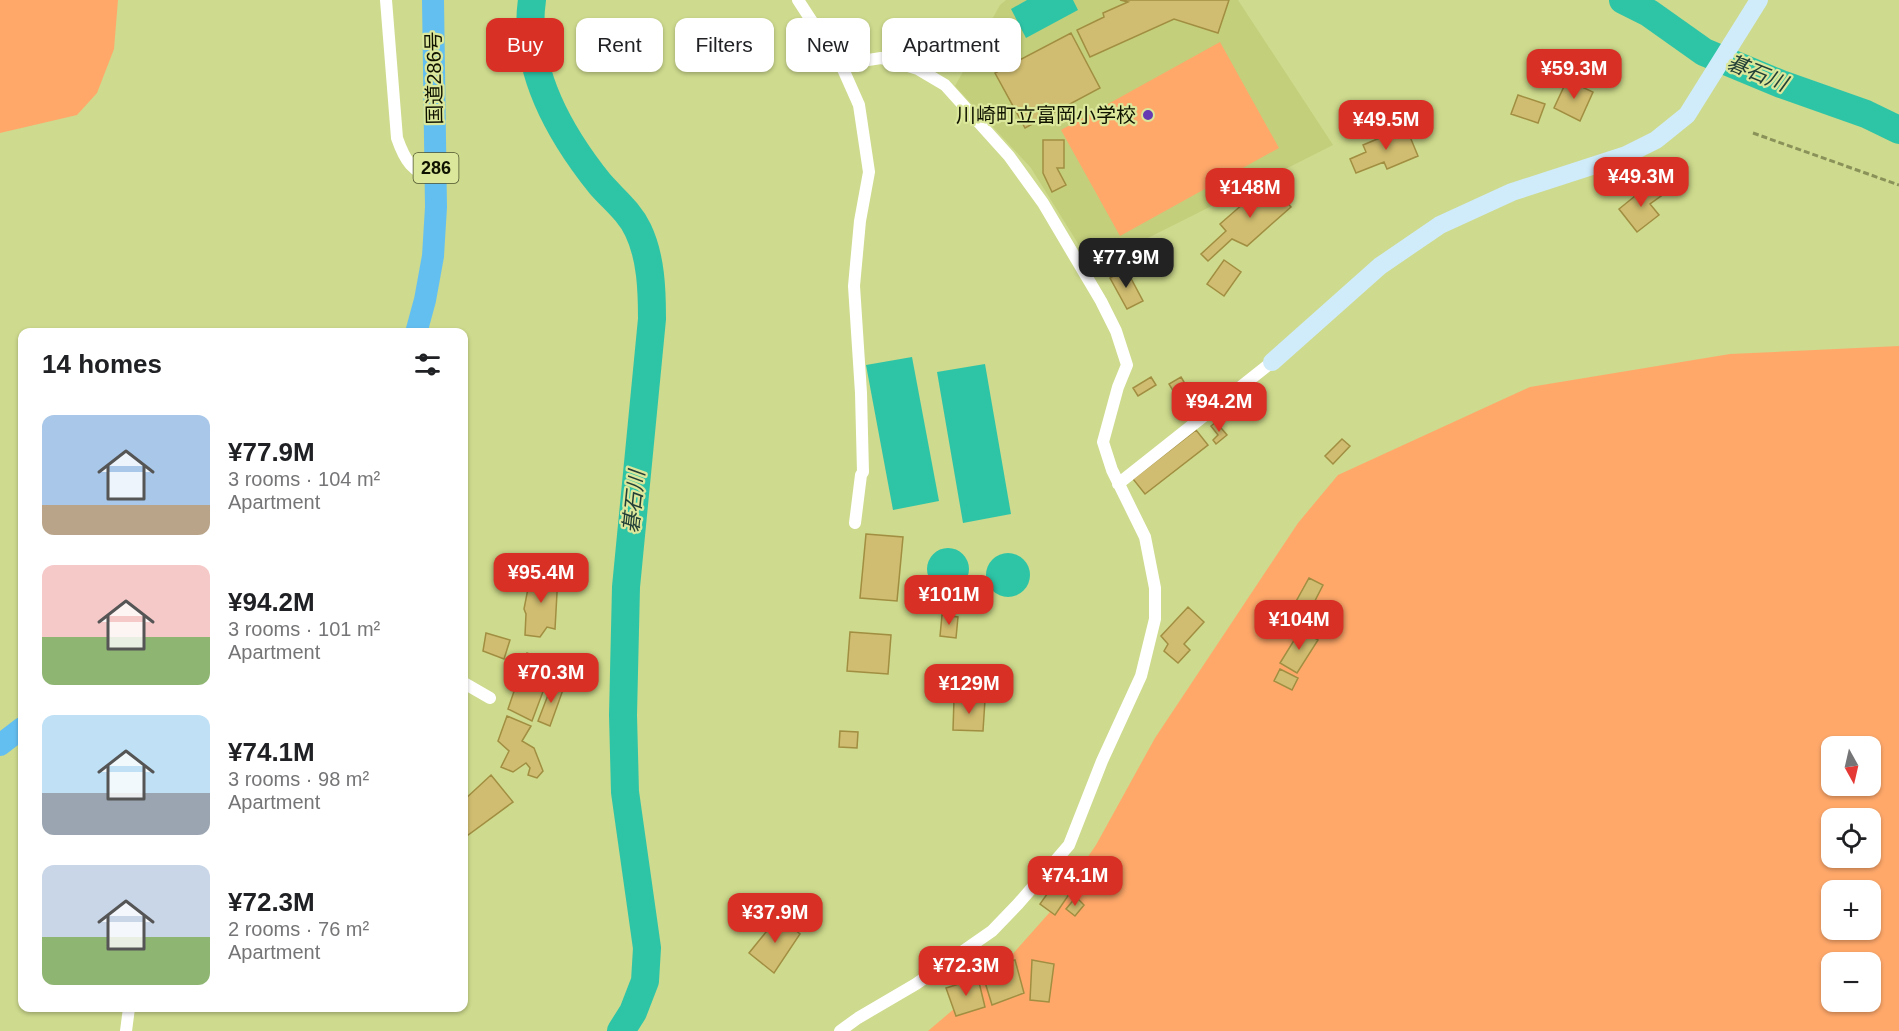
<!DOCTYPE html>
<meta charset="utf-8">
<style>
body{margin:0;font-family:Arial,"Noto Sans JP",sans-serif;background:#f2f2f2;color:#202124;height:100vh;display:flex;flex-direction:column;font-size:22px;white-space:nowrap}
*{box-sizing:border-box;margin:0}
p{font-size:20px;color:#757577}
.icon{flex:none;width:33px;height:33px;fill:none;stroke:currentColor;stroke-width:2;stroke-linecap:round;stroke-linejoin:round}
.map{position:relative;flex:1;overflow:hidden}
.sheet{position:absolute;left:18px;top:328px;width:450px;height:684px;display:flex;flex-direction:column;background:#fff;border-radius:12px;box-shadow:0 2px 4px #0004}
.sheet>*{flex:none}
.banner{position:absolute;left:486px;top:18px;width:570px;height:54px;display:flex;gap:12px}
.needle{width:39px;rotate:172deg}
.controls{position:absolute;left:1821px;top:736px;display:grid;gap:12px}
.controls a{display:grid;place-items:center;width:60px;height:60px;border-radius:12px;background:#fff;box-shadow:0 2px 4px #0004;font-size:30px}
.price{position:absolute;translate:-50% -51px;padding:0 14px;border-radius:12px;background:#d93025;color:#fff;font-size:20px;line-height:39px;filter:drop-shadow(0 2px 3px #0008)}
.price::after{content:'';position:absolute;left:50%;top:36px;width:18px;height:14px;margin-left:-9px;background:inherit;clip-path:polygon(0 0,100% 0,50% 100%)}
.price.active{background:#222;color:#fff}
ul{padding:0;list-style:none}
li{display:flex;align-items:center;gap:18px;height:150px;padding:0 24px}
li span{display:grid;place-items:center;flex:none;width:168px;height:120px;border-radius:12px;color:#555}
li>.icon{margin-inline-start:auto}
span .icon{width:72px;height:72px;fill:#fffc;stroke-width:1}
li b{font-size:26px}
h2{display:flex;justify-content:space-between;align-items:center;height:72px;padding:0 24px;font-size:26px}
.pill{padding:0 21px;border-radius:12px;background:#fff;box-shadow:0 2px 4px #0004;font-size:21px;line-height:54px}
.pill.active{background:#d93025;color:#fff}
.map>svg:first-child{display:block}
</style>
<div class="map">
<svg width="1899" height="1031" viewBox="0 0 1899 1031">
<rect width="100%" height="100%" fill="#ceda8d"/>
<path fill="#c3cf7b" d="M1006 0H1238L1333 145 1092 266 1031 168 955 86 1000 5Z"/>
<path fill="#ffa86a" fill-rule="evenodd" d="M0 0H118L114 49 97 93 77 115 0 133Z
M1220 42 1279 148 1120 236 1061 130Z
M1899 346V1031H928L994 975 1050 912 1096 845 1155 738 1298 523 1338 475 1530 387 1730 354ZM1832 747H1870V786H1832ZM1832 819H1870V858H1832ZM1832 891H1870V930H1832ZM1832 963H1870V1002H1832Z"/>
<path fill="#2ec5a7" d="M1027 0H1073L1078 10 1026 38 1011 9Z
M912 357 939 501 893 510 866 365Z
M985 364 1011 514 963 523 937 372Z
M927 569a21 21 0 1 1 42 0a21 21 0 1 1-42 0Z
M986 575a22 22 0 1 1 44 0a22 22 0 1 1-44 0Z"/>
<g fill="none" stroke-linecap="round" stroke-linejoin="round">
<path stroke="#2ec5a7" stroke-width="28" d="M532 0C522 68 559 133 600 184 613 199 629 211 638 230 651 257 652 290 652 319L626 587 623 715 625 792 647 948 645 981 633 1012 621 1031
M1623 0 1649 13 1704 52 1781 84 1866 114 1899 130"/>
</g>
<path fill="#d0bd71" stroke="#a18e41" stroke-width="1.5" d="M1120 0H1229L1218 33 1174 19 1090 57 1077 30 1104 17 1103 13 1128 2Z
M1071 33 1100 88 1025 128 995 73Z
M1567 80 1593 92 1580 121 1554 108Z
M1518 95 1545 104 1538 123 1511 114Z
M1406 127 1418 156 1387 169 1384 162 1356 173 1350 159 1366 152 1363 145Z
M1043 140H1064V168H1057L1066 185 1052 192 1043 173Z
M1268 182 1291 207 1247 246 1232 239 1208 261 1201 254 1226 231 1220 224Z
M1651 183 1661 196 1650 204 1659 215 1637 232 1619 209Z
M1224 260 1241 272 1224 296 1207 284Z
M1126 269 1143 301 1127 309 1110 278Z
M1151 377 1156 385 1138 396 1133 388Z
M1181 377 1187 387 1175 394 1169 384Z
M1216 422 1227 435 1216 444 1213 440 1218 435 1211 426Z
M1196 430 1208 445 1145 494 1133 479Z
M1342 439 1350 446 1333 464 1325 456Z
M866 534 903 537 897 601 860 598Z
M531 573 558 575 555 629 547 627 540 637 525 635 526 614 524 609Z
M1309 578 1323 585 1304 622 1289 614Z
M1188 607 1204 622 1184 644 1190 650 1178 663 1164 651 1168 644 1161 636Z
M942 615 958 617 956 638 940 636Z
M1301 629 1318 640 1297 673 1280 663Z
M850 632 891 635 888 674 847 671Z
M486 633 510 640 504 659 483 651Z
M527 653 553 665 532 721 508 709Z
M1280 669 1298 678 1292 690 1274 681Z
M553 682 564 687 550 726 538 721Z
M954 699 985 700 983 731 953 730Z
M507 716 531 726 522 741 534 748 543 771 537 778 528 775 530 768 526 763 513 772 501 767 509 751 498 741Z
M840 731 858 732 857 748 839 747Z
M491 775 513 802 464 838V800Z
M1059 877 1074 887 1055 915 1040 904Z
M1076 897 1084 905 1075 916 1066 909Z
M779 916 800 934 774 973 749 953Z
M1015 960 1024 993 992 1005 981 969Z
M1032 960 1054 964 1049 1002 1030 1000Z
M978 978 985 1007 956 1016 946 988Z"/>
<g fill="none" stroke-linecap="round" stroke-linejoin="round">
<path stroke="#8a925a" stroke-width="3" stroke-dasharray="6 3" stroke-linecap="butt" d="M1753 133 1899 185"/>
<path stroke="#fff" stroke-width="12" d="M386 0 397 138C405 161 412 172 436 179
M798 0 843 69 859 105 869 172 860 221 854 286 861 393 863 472 861 475 855 523
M1118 484 1272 362
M464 683 490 698
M126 1031 129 1008
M840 1031 858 1018 916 984 992 931 1018 904 1069 845 1102 761 1141 676 1155 619V588L1145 537 1112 470 1103 442 1118 387 1127 365 1116 331 1101 301 1043 203 1009 156 945 85 918 69 881 58 862 61 843 69"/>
<path stroke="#d0ecfb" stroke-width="18" d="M1272 362 1380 266 1440 225 1512 192 1626 155 1656 140 1687 115 1759 0"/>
<path stroke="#64bff1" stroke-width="22" d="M416 333 425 300 433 256 436 207 433 0
M0 745 22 728"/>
</g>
<circle fill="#663ab2" stroke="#dbe79a" stroke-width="2" cx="1148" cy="115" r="6"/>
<g text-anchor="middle" stroke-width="4.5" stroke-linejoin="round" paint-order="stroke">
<rect fill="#dbe79a" stroke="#4d522e" stroke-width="1.5" x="413.5" y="153" width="45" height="30" rx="4.5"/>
<g font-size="18" font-weight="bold" fill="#101200">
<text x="436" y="174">286</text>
</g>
<g font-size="20" fill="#101200" stroke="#dbe79a">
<text transform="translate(434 78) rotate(-91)" y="7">国道286号</text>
</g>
<g font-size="20" fill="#101200" stroke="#dbe79a" text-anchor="end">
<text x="1136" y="122">川崎町立富岡小学校</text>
</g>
<g font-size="21" font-style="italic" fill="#223f38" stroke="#dbe79a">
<text transform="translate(1757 73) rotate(22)" y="7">碁石川</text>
<text transform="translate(634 502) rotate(-84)" y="7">碁石川</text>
</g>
</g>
</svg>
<div class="controls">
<a><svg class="needle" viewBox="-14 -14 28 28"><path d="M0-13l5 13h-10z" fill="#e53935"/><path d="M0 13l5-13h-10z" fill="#757577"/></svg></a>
<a><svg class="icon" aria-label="locate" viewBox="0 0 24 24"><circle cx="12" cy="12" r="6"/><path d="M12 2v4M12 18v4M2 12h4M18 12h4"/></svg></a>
<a>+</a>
<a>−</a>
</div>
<b class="price" style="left:1574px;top:100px">¥59.3M</b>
<b class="price" style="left:1386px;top:151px">¥49.5M</b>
<b class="price" style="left:1641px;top:208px">¥49.3M</b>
<b class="price" style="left:1250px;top:219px">¥148M</b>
<b class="price active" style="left:1126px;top:289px">¥77.9M</b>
<b class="price" style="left:1219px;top:433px">¥94.2M</b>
<b class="price" style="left:541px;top:604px">¥95.4M</b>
<b class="price" style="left:949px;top:626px">¥101M</b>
<b class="price" style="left:1299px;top:651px">¥104M</b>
<b class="price" style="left:551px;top:704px">¥70.3M</b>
<b class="price" style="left:969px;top:715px">¥129M</b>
<b class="price" style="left:1075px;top:907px">¥74.1M</b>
<b class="price" style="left:775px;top:944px">¥37.9M</b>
<b class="price" style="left:966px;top:997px">¥72.3M</b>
<div class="banner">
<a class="pill active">Buy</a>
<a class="pill">Rent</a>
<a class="pill">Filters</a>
<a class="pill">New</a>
<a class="pill">Apartment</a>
</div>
<section class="sheet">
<h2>14 homes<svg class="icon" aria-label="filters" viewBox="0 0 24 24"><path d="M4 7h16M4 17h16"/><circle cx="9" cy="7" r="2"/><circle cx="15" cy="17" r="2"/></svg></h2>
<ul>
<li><span style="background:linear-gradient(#a9c7e8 75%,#b9a48a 0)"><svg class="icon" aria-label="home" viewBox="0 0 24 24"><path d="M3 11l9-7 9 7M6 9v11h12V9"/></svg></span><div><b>¥77.9M</b><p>3 rooms · 104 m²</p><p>Apartment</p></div></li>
<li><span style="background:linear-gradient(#f6c9c9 60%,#8fb573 0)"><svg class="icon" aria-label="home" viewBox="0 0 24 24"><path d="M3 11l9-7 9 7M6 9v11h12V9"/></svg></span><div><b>¥94.2M</b><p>3 rooms · 101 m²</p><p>Apartment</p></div></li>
<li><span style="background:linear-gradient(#bfe0f5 65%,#9aa5b1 0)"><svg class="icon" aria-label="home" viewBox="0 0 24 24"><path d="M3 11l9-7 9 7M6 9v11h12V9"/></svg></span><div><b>¥74.1M</b><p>3 rooms · 98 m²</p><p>Apartment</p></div></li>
<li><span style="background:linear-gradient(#c9d6e8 60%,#8fb573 0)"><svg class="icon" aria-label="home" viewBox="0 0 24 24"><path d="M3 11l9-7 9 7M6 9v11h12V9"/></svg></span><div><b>¥72.3M</b><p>2 rooms · 76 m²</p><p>Apartment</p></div></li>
</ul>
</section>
</div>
